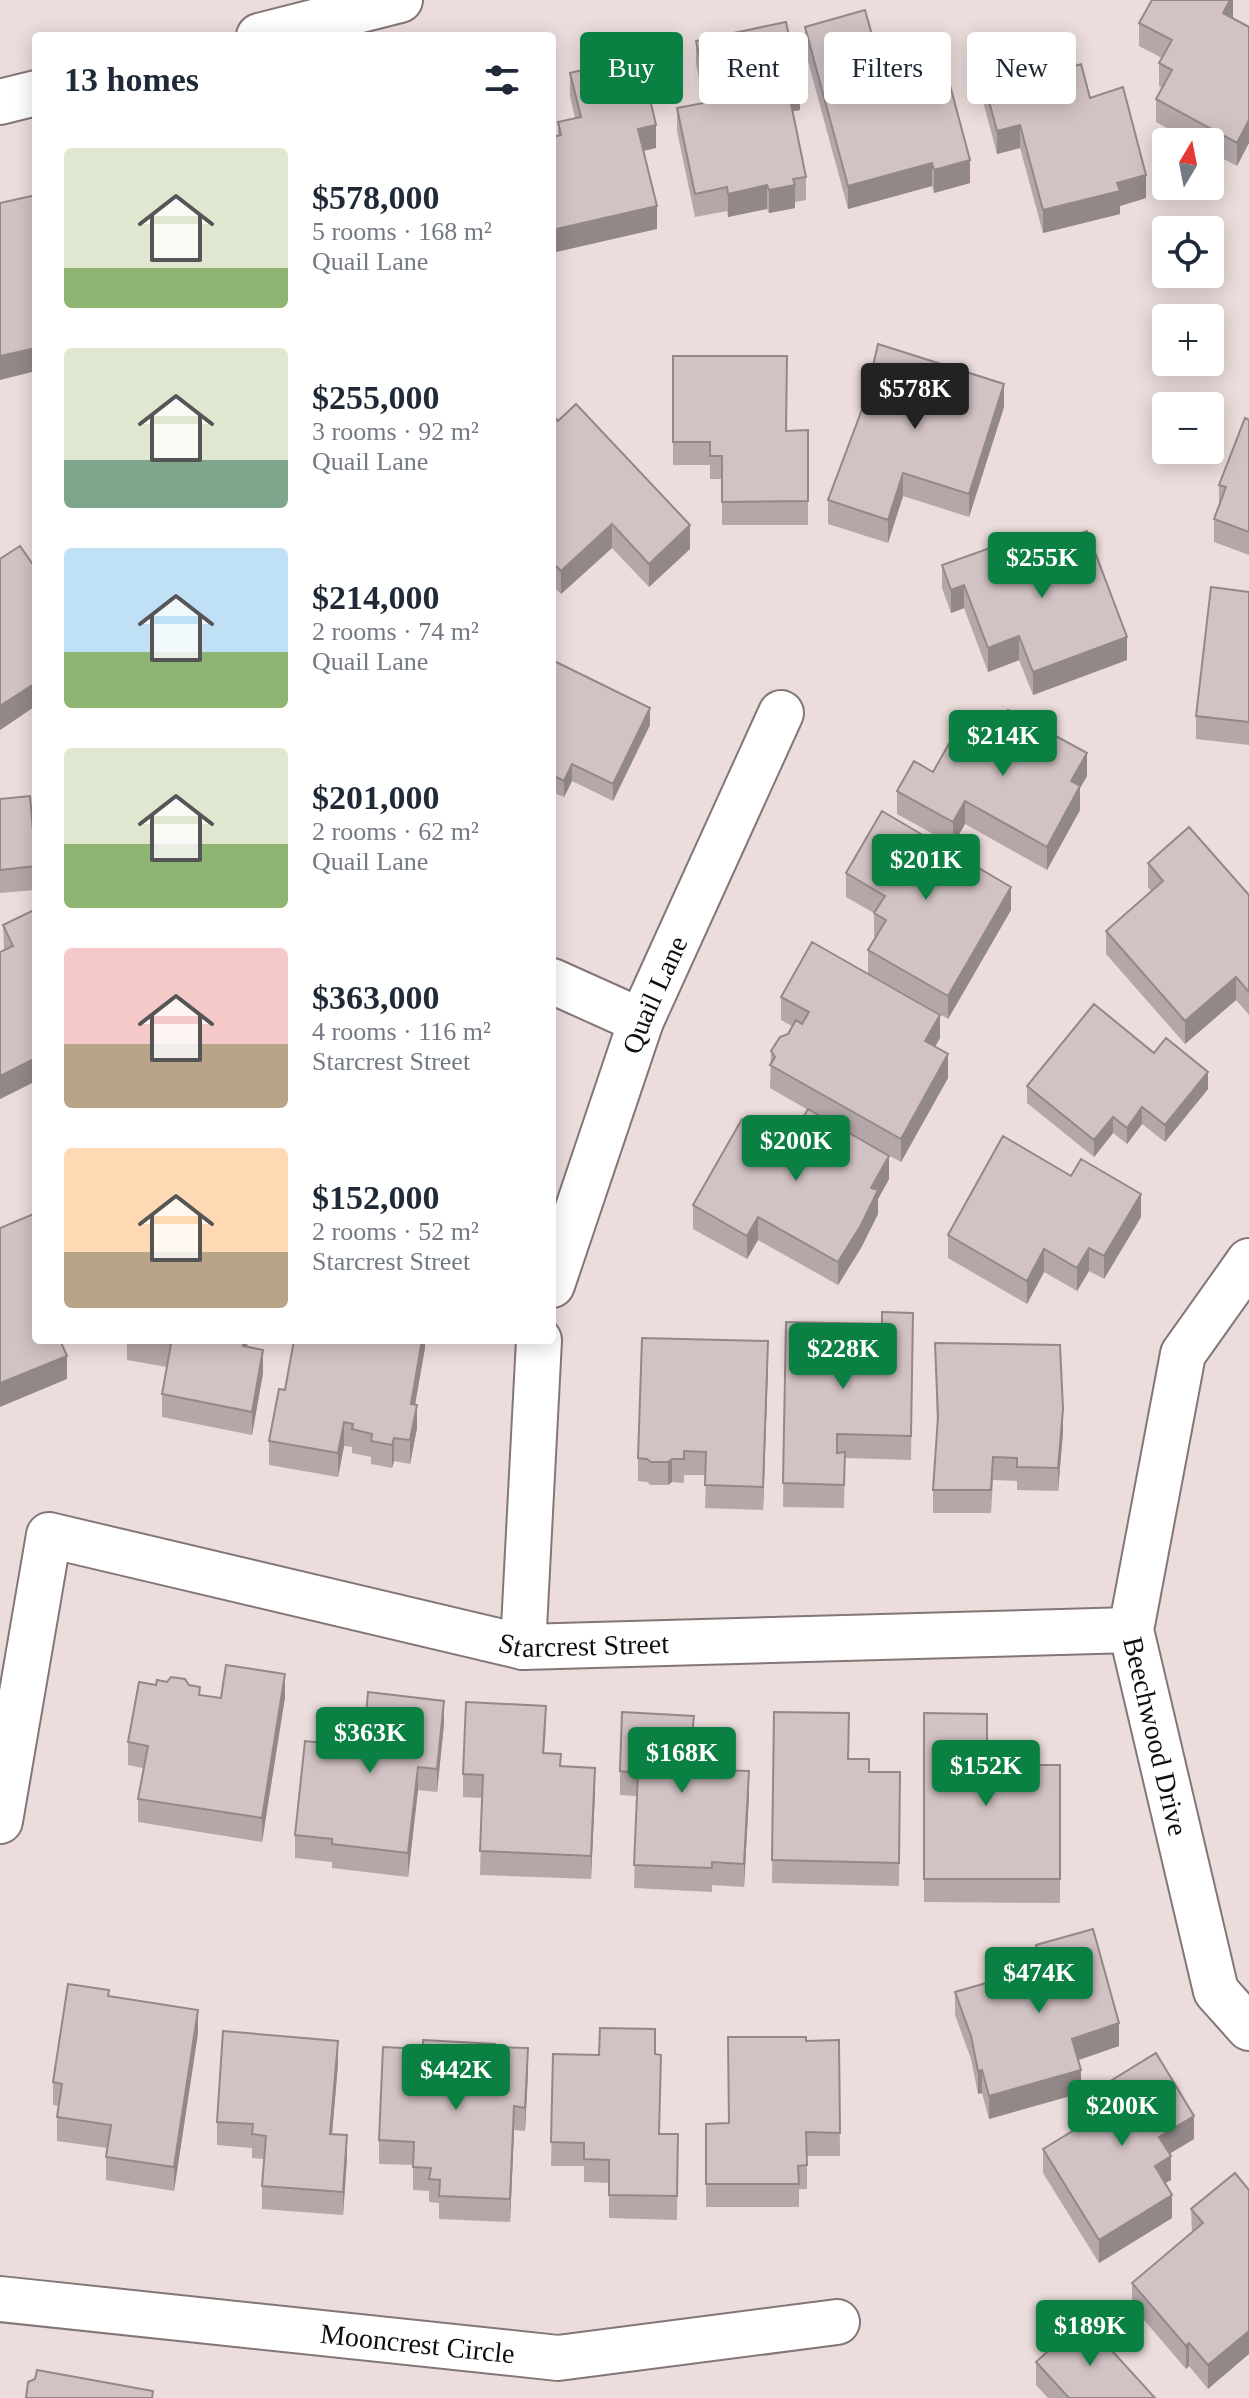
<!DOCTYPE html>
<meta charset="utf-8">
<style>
body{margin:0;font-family:"Times New Roman",serif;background:#f2f2f3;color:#1f2937;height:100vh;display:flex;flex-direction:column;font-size:30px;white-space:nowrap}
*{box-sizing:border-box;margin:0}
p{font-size:26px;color:#747a83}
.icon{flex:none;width:44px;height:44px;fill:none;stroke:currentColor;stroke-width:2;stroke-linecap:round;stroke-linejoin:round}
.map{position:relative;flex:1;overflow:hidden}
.sheet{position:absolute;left:32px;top:32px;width:524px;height:1312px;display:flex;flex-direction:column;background:#fff;border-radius:8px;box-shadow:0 4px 20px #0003}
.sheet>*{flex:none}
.hud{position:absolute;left:580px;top:32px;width:548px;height:72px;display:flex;gap:16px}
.needle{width:52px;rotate:10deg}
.buttons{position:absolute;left:1152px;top:128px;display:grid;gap:16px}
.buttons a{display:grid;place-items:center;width:72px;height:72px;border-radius:8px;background:#fff;box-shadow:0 4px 20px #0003;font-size:40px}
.price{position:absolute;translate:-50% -68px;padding:0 18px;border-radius:8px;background:#0b8043;color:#fff;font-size:26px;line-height:52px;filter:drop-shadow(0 2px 4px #0008)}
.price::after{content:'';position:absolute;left:50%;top:48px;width:24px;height:18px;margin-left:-12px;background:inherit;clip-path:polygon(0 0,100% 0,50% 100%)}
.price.current{background:#222;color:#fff}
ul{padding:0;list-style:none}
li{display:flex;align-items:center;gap:24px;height:200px;padding:0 32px}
li span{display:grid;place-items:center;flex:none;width:224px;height:160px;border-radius:8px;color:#555}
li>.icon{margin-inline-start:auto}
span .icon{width:96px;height:96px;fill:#fffc;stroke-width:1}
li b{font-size:34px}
h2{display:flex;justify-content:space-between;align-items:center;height:96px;padding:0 32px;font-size:34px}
.chip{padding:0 28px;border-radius:8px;background:#fff;box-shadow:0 4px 20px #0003;font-size:28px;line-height:72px}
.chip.current{background:#0b8043;color:#fff}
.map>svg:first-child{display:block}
</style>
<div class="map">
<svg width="1249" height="2398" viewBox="0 0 1249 2398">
<rect width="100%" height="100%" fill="#ecdcdc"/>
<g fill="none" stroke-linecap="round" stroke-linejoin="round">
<g stroke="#847676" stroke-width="48">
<g id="minor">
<path d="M259 36 400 0"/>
<path d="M0 102 36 93"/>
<path d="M552 981 641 1021"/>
<path id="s1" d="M1249 1261 1183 1354 1131 1630 1216 1991 1249 2028"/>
<path id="s2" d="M552 1285 641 1021 781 713"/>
<path d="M523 1647 539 1340"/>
<path id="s3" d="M0 1821 49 1535 523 1647 1131 1630"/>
<path id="s4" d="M0 2299 558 2358 837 2322"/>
</g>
</g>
<use href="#minor" stroke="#fff" stroke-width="44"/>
</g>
<path fill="#b5a7a8" d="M1233 0V18L1249 27 1237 166 1210 152V142H1192L1156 122V99L1162 88 1159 86V63L1162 58 1139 46V23Z
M805 27 879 60 970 183 934 193 932 186 848 209 805 50Z
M696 41 800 110 793 111 806 177V200L795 202V208L769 213 767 209 728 217 727 211 695 217 677 131V108L704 103 696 64Z
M1076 66 1090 98 1146 198 1120 206V214L1043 233 1020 148 997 154 981 94V71Z
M570 73 656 148 643 151 657 229 558 136V122L575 118 570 96Z
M673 356 787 431 808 430V525H722V479H710V465H673Z
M1004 407 969 517 903 496 888 543 828 524V500Z
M552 414 690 549 649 587 612 548 561 594 552 585Z
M1249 420V555L1214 542V519L1219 507V485Z
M942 565H996L1127 660 1033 695 1019 660 988 672 964 608 951 613 942 588Z
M36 569V709L34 707 0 730Z
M1249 592V745L1196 739V716Z
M552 660 650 725 613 801 572 781 564 797 552 792Z
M990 742 1087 776 1080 788V810L1047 870 965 824 953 845 897 814V791Z
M0 799 36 862V890L0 893Z
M1148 863 1249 895V1015L1236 1000 1185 1044 1106 954V931L1151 891 1148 887Z
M846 873 1011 910 948 1019 868 973V950L876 937 874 936V913L846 897Z
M36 909V1081L0 1099 4 950 3 925Z
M781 997 940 1038 935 1047 948 1078 901 1162 843 1130 889 1179 878 1199V1214L861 1248 838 1285 758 1240 747 1259 693 1229V1205L788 1145 808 1110 770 1088 771 1051 788 1034 792 1026 781 1020Z
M1154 1053 1208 1089 1165 1142 1142 1124 1127 1144 1113 1133 1094 1157 1027 1103V1086Z
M1141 1217 1104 1279 1089 1271 1077 1291 1044 1272 1027 1304 948 1258V1235Z
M786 1322 913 1336 911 1460 845 1458 844 1508 783 1507Z
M127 1340H248L247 1347 263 1373 252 1435 162 1417V1394L167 1367 127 1360Z
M425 1340V1348L415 1405 417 1428 410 1464 394 1461 392 1468 371 1464V1457L352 1453V1447L344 1446 338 1477 269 1465V1441L285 1390Z
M935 1343 1063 1432 1058 1491 1017 1490V1481L993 1480 991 1513H933V1490L937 1426Z
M768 1365 763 1510 705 1508 706 1475H684V1483L672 1482 668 1485H651L647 1482 638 1481V1458Z
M156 1685H189L200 1695 221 1698 285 1697 262 1842 138 1822V1799L143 1768 128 1765V1742Z
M774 1712 869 1772H900L899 1886 772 1883Z
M924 1713 987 1765H1060V1903L924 1902Z
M444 1724 437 1792 418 1790 408 1877 332 1868V1862L295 1858V1835L346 1745Z
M546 1729 544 1753 561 1767 595 1791 591 1879 480 1875 482 1798 463 1797V1774Z
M694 1735 714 1770 749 1795 744 1887 712 1885V1892L634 1888 637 1796 620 1795V1771Z
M1036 1945 1119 2046 1079 2060 1081 2093 989 2119 982 2093 978 2094 971 2059 955 2015V1992L1036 1968Z
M109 1997 198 2033 174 2191 106 2180V2157L107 2148 57 2141V2117L59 2106 53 2105V2082Z
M839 2040 840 2156H807V2189H799V2207H706V2124L729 2123 806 2041Z
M495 2047 528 2072 525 2131 514 2130 510 2222 439 2219V2203L429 2202V2191L413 2190V2165L379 2164V2140L423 2049Z
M553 2054H655L660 2134H678L677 2220 609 2218V2183L584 2182V2166H551Z
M338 2064 332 2134 347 2158 343 2215 262 2209V2186L264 2159 252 2158V2148L217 2145V2122Z
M1099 2088 1194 2139 1169 2154 1171 2180 1165 2183 1172 2218 1099 2263 1043 2173V2149L1101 2114 1099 2111Z
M1235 2173 1208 2389 1189 2366 1186 2369 1132 2306V2283L1192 2233 1191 2209Z
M1036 2362 1155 2398H1048L1036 2385Z"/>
<path fill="#938888" d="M1230 0H1233V19L1223 13Z
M800 87V110L788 112V89Z
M1249 120V143L1237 166V143Z
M656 125V148L638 152V129Z
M1020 125V148L997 154V131Z
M970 160V183L934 193V170Z
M932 163V186L848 209V186Z
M1146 175V198L1120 206V214L1043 233V210L1117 183Z
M767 185V209L728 217V194Z
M795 185V208L769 213V190Z
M657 206V229L552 253V230Z
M36 348V371L0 380V356Z
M1004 384V407L969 517V494Z
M903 473V496L888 543V520Z
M612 524V548L561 594V571Z
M690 525V549L649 587V564Z
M964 585V608L951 613V590Z
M1019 636V660L988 672V648Z
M1127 637V660L1033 695V672Z
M34 684V707L0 730V706Z
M650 708V725L613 801V784Z
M1087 753V776L1080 788V810L1047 870V847L1071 781Z
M572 764V781L564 797V781Z
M965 801V824L953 845V822Z
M1011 887V910L948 1019V996Z
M1236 977V1000L1185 1044V1021Z
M940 1015V1038L925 1064V1041Z
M948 1054V1078L901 1162V1139Z
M36 1058V1081L0 1099V1076Z
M1208 1072V1089L1165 1142V1125Z
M1142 1107V1124L1127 1144V1128Z
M1113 1117V1133L1094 1157V1140Z
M889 1156V1179L878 1199V1214L861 1248 838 1285V1262L871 1188Z
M1141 1194V1217L1104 1279V1256Z
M758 1217V1240L747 1259V1236Z
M1089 1248V1271L1077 1291V1268Z
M1044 1249V1272L1027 1304V1281Z
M244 1340H248L243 1369V1346Z
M422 1340H425V1348L411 1427V1404Z
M768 1341V1365L763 1510V1487Z
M263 1350V1373L252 1435V1412Z
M67 1356V1379L0 1407V1383Z
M417 1405V1428L410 1464V1440Z
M1063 1409V1432L1058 1491V1468Z
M344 1422V1446L338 1477V1453Z
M394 1438V1461L392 1468V1445Z
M672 1459V1482L668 1485V1462Z
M285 1674V1697L262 1842V1818Z
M444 1701V1724L437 1792V1769Z
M418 1767V1790L408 1877V1853Z
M595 1768V1791L591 1879V1856Z
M749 1771V1795L744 1887V1864Z
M198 2010V2033L174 2191V2167Z
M1119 2023V2046L1072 2062V2039Z
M338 2041V2064L330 2157V2134Z
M528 2048V2072L525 2131V2108Z
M982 2070V2093L978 2094V2071Z
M1081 2070V2093L989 2119V2096Z
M514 2106V2130L510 2222V2199Z
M1194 2116V2139L1159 2160V2137Z
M347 2135V2158L343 2215V2192Z
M1171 2156V2180L1155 2189V2166Z
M1172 2195V2218L1099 2263V2240Z
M1249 2331V2354L1208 2389V2365Z
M1189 2343V2366L1186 2369V2346Z"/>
<path fill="#d2c2c3" stroke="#938888" stroke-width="2" d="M1152 0H1230L1223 13 1249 27V120L1237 143 1156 99 1172 70 1159 63 1172 40 1139 23Z
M865 10 879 60 939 44 970 160 934 170 932 163 848 186 805 27Z
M786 22 800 87 788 89 806 177 793 179 795 185 769 190 767 185 728 194 727 187 695 194 677 108 709 102 696 41Z
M1072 47 1076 66 1081 64 1090 98 1123 87 1146 175 1117 183 1120 191 1043 210 1020 125 997 131 981 71Z
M640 56 656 125 638 129 657 206 552 230V137L561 135 558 122 581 117 570 73Z
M36 195V348L0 356V203Z
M878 344 1004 384 969 494 903 473 888 520 828 500 864 404Z
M673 356H787L786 431 808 430V501L722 502V456H710V442H673Z
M576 404 690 525 649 564 612 524 561 571 552 562V414L558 421Z
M1245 418 1249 420V532L1214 519 1226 487 1219 485Z
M1087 531 1127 637 1033 672 1019 636 988 648 964 585 951 590 942 565 990 548 996 565Z
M20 546 36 569V686L34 684 0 706V559Z
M1211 587 1249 592V722L1196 716Z
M552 660 650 708 613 784 572 764 564 781 552 775Z
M1008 710 1087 753 1071 781 1080 786 1047 847 965 801 953 822 897 791 914 761 933 772 959 726 990 742Z
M30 796 36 866 0 870V799Z
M882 811 1011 887 948 996 868 950 886 920 874 913 885 896 846 873Z
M1189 827 1249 895V992L1236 977 1185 1021 1106 931 1163 881 1148 863Z
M36 909V1058L0 1076V952L13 946 3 925Z
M812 942 940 1015 925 1041 948 1054 901 1139 770 1065 775 1057 771 1051 780 1037 788 1034 796 1020 802 1024 809 1012 781 997Z
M1094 1004 1154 1053 1166 1038 1208 1072 1165 1125 1142 1107 1127 1128 1113 1117 1094 1140 1027 1086Z
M808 1109 889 1156 871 1188 878 1190 861 1225 838 1262 758 1217 747 1236 693 1205 742 1119 788 1145Z
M1003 1136 1071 1176 1081 1159 1141 1194 1104 1256 1089 1248 1077 1268 1044 1249 1027 1281 948 1235Z
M36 1213V1340H60L67 1356 0 1383V1228Z
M882 1312 913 1313 911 1436 837 1434V1453L845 1452 844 1485 783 1483 786 1322 882 1324Z
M642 1338 768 1341 763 1487 705 1485 706 1452 684 1451V1459H672L668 1462H651L647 1459 638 1458Z
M146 1340H244L243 1346 263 1350 252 1412 162 1394 171 1344Z
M294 1340H422L411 1404 417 1405 410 1440 394 1438 392 1445 371 1441 372 1434 352 1429 353 1424 344 1422 338 1453 269 1441 279 1389 285 1390Z
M935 1343 1060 1345 1063 1409 1058 1468 1017 1467V1458L993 1457 991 1490H933L938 1417Z
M226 1665 285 1674 262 1818 138 1799 148 1746 128 1742 139 1682 156 1685 157 1680 167 1682 171 1677 185 1679 189 1685 200 1687 199 1695 221 1698Z
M368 1692 444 1701 437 1769 418 1767 408 1853 332 1844V1839L295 1835 305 1741 346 1745 349 1713 366 1714Z
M466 1702 546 1706 543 1753 561 1754 560 1766 595 1768 591 1856 480 1851 483 1775 463 1774Z
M622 1712 694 1716 692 1735 714 1736 713 1770 749 1771 744 1864 712 1862V1868L634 1865 638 1773 620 1771Z
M774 1712 849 1713 848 1759H869V1772H900L899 1863 772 1860Z
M924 1713 987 1714V1765H1060V1879H924Z
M1093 1929 1119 2023 1072 2039 1081 2070 989 2096 982 2070 978 2071 971 2036 955 1992 1042 1967 1036 1945Z
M68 1984 109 1990 108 1996 198 2010 174 2167 106 2157 111 2125 57 2117 62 2084 53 2082Z
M600 2028 655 2029V2054L661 2055 659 2134H678L677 2196 609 2195V2160L584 2159V2143L551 2142 553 2054 599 2055Z
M223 2031 338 2041 330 2134 347 2135 343 2192 262 2186 266 2136 252 2134 253 2124 217 2122Z
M728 2037H806V2041L839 2040 840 2133 806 2132 807 2165 798 2166 799 2184H706V2124L729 2123Z
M423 2040 495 2044V2047L528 2048 525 2108 514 2106 510 2199 439 2196 440 2180 429 2179 431 2168 413 2167 414 2142 379 2140 383 2047 423 2049Z
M1156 2053 1194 2116 1159 2137 1171 2156 1155 2166 1172 2195 1099 2240 1043 2149 1112 2107 1099 2088Z
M1235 2173 1249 2190V2331L1208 2365 1189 2343 1186 2346 1132 2283 1203 2223 1191 2209Z
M1083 2319 1155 2398H1069L1036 2362Z
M37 2370 153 2391 152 2398H26L28 2382 35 2379Z"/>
<g text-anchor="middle" stroke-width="8" stroke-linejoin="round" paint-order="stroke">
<g font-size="28" fill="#120d0d" stroke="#fff">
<text dy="10" stroke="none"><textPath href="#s2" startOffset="308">Quail Lane</textPath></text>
<text dy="10" stroke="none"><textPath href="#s3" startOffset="838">Starcrest Street</textPath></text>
<text dy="10" stroke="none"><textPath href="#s1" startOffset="504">Beechwood Drive</textPath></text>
<text dy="10" stroke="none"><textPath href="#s4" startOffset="420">Mooncrest Circle</textPath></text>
</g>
</g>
</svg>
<div class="buttons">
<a><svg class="needle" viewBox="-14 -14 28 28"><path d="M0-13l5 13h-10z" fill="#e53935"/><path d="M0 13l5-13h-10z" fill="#747a83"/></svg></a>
<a><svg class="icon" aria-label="locate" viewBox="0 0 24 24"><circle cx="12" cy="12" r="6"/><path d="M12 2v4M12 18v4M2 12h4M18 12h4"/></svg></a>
<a>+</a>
<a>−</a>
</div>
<b class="price current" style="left:915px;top:431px">$578K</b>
<b class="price" style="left:1042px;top:600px">$255K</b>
<b class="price" style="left:1003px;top:778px">$214K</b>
<b class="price" style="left:926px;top:902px">$201K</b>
<b class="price" style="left:796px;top:1183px">$200K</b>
<b class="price" style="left:843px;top:1391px">$228K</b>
<b class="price" style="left:370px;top:1775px">$363K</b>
<b class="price" style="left:682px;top:1795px">$168K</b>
<b class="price" style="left:986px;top:1808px">$152K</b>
<b class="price" style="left:1039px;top:2015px">$474K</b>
<b class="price" style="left:456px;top:2112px">$442K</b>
<b class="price" style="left:1122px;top:2148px">$200K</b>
<b class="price" style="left:1090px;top:2368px">$189K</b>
<div class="hud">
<a class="chip current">Buy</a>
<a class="chip">Rent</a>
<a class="chip">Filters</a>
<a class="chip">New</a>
</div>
<section class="sheet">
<h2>13 homes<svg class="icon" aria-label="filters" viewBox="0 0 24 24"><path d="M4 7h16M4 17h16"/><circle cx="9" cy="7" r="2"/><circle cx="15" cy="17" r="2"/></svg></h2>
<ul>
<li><span style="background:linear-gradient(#dfe7d0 75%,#8fb573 0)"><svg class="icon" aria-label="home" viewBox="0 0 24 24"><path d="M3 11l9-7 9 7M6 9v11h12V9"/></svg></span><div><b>$578,000</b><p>5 rooms · 168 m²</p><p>Quail Lane</p></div></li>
<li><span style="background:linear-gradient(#dfe7d0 70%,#7fa58c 0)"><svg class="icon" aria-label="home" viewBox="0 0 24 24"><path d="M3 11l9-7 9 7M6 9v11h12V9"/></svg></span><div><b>$255,000</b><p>3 rooms · 92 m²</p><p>Quail Lane</p></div></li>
<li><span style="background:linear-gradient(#bfe0f5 65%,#8fb573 0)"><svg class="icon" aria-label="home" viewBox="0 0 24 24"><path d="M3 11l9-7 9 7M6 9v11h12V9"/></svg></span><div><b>$214,000</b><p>2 rooms · 74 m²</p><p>Quail Lane</p></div></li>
<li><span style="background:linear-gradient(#dfe7d0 60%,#8fb573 0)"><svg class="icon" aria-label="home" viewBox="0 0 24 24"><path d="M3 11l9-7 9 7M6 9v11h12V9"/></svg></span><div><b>$201,000</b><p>2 rooms · 62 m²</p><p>Quail Lane</p></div></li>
<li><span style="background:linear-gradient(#f6c9c9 60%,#b9a48a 0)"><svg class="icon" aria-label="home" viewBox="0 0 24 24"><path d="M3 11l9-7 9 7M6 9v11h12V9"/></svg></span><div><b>$363,000</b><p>4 rooms · 116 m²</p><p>Starcrest Street</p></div></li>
<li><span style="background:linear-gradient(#ffd9b3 65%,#b9a48a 0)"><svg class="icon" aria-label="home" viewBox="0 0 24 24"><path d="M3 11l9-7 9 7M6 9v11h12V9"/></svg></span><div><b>$152,000</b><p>2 rooms · 52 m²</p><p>Starcrest Street</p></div></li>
</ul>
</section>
</div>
